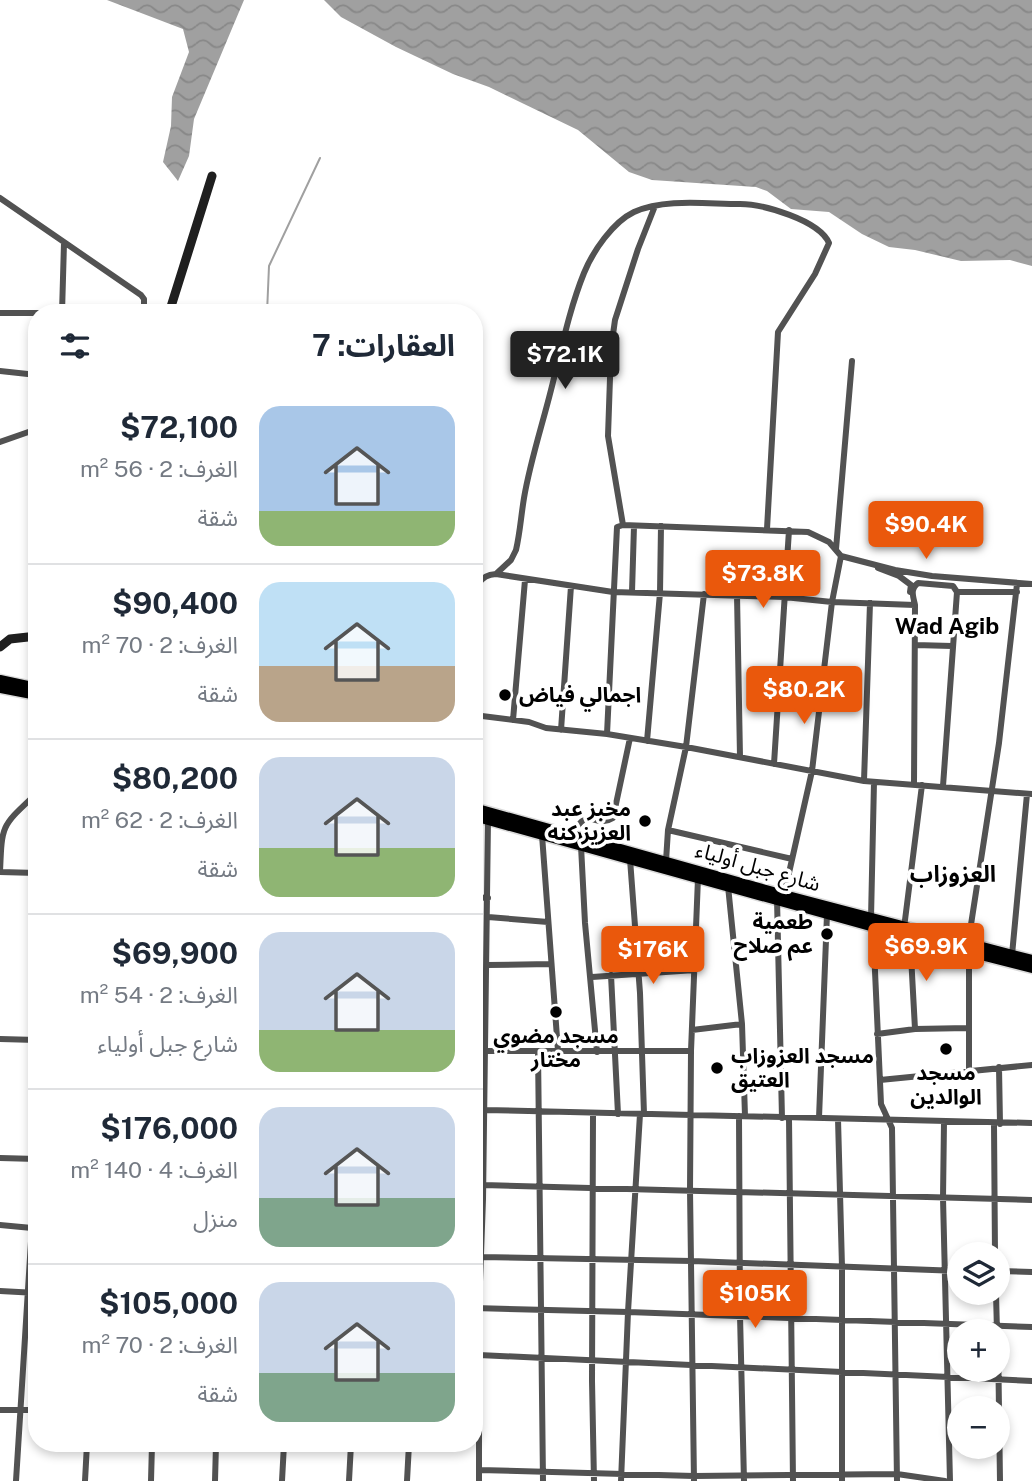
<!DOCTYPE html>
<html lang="ar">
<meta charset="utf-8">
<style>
body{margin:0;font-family:"Public Sans","Noto Sans Arabic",sans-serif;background:#f6f6f7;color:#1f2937;direction:rtl;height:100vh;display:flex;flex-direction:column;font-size:26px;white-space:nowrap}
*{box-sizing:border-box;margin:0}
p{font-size:23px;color:#747a83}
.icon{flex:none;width:38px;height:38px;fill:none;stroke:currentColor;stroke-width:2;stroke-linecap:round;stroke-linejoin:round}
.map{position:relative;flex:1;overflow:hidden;direction:ltr}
.side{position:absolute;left:28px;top:304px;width:455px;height:1148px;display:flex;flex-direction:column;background:#fff;border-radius:28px;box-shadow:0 4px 10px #0003;direction:rtl}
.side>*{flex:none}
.buttons{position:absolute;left:947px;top:1242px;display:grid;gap:14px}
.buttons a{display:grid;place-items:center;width:63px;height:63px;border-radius:50%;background:#fff;box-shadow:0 4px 10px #0003;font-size:35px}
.price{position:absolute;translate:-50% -60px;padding:0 16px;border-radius:7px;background:#ea580c;color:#fff;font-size:23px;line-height:46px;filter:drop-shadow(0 2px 4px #0008)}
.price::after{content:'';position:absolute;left:50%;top:42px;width:21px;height:16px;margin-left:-10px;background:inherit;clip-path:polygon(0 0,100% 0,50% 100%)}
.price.current{background:#222;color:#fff}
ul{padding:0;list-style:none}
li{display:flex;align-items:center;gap:21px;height:175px;padding:0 28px}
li+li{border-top:2px solid #e0e1e3}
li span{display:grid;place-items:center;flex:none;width:196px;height:140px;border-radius:21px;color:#555}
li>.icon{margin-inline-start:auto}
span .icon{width:84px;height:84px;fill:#fffc;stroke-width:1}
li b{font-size:30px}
h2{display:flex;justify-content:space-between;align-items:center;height:84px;padding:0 28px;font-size:30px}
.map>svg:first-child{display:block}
</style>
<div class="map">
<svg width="1032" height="1481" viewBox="0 0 1032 1481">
<defs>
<pattern id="water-waves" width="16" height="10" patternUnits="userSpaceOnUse" patternTransform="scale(1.75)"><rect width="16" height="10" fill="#a0a0a0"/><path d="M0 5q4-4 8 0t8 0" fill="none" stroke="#888"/></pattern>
</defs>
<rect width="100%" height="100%" fill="#fff"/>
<path fill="url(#water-waves)" d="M107 0H244L194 119 189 156 178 181 163 162 171 126 172 97 189 52 183 29Z
M324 0H1032V266L1010 260 961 261 915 250 889 247 862 234 829 212 791 209 767 191 756 187 652 180 629 172 578 130 489 87 453 74 396 47 341 17Z"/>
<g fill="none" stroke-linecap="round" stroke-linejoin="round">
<path stroke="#a0a0a0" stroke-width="2" d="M267 313 269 266 320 158"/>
<g stroke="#dbdbdb" stroke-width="13">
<path id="primary" d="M0 680 37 688
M0 688 37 695
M474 808 784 895 1032 960
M474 816 910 937 1032 968"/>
</g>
<path stroke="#525252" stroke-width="6" d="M0 198 141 295 144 299V313
M0 313H62
M62 313 64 243
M0 371 37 375
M0 442 37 429
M623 525 608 436 611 349 615 320 638 249 655 206
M836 549 852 361
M878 568 899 576 911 585 910 592
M496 574 511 560 516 550C520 533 521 516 524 498 530 462 542 426 551 390 561 351 569 310 584 273 593 251 613 222 634 212 665 198 707 204 740 204 763 204 819 220 829 243L815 274 778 332 767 529
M632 592 634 526
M737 595 740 757
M474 610C476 593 475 575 496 574L613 592 784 597 832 602 915 605
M915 645 952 646
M474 715 529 722 546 728 607 734 686 747 864 781 1032 794
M513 720 525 580
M561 730 571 586
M607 734 617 527 623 525 808 532 829 542 841 556
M647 741 660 593 661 526
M774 764 789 530
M864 781 870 603
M914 785 915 605C913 596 910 589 918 583L953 586 957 592H1017
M943 786 957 592
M668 830 792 859
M542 835 558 1051
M572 835C589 803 594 830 613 818L630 738
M581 846 585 923 597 1052
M630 859 640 993 644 1114
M666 861 668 830 686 747 704 594
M0 872C2 823 1 827 37 793
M0 872 37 873
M728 886 742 1024 745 1116
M784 895 812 771 832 602 841 556 895 570 932 576 1032 584
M474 897 488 898
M777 899 782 1118
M488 917 548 922
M871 918 874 782
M873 927 881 1104 892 1128 897 1481
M904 928 922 785
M910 937 915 1029
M968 944 999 743 1017 584
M1012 955 1027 794
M487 965 551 964
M611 975 618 1114
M592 977 695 970
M692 1030 742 1024
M877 1034 915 1029 968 1028
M0 1039 37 1040
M485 1051H691
M538 1051 543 1481
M999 1067 1000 1124
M969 1070V952
M880 1080 1032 1065
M484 1110 1032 1123
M593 1113 592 1381 594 1481
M739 1116 740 1315 744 1481
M789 1118 793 1481
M819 1118 827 914
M838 1119 842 1267V1481
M944 1122 943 1198 950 1481
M994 1124 995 1255
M0 1158 37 1159
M483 1185 1032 1200
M0 1225 32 1228
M480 1257 692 1261 959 1271
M998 1271 1032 1272
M0 1291 37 1293
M996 1293 997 1332
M474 1308 628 1312 1032 1327
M998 1338 1000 1481
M479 1355 1032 1381
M0 1410H37
M479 1470 694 1476 897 1474 945 1481
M16 1481 37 1146
M85 1481 87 1444
M151 1481 152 1444
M215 1481 216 1444
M282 1481 284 1444
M349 1481 351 1444
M407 1481 409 1444
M479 1481V1309L483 1199 488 820
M621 1481 628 1312 640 1114
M694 1481 690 1190 691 1051 698 878"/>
<path stroke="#1f1f1f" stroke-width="9" d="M169 313 212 176
M0 647 10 639 37 636"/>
<use href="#primary" stroke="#000" stroke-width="10"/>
</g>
<g fill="#000" stroke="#fff" stroke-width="2.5">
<circle cx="505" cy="695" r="7"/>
<circle cx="645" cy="821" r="7"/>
<circle cx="827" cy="934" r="7"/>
<circle cx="556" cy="1012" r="7"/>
<circle cx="946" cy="1049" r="7"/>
<circle cx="717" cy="1068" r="7"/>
</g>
<g text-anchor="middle" stroke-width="7" stroke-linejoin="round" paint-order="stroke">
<g font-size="21" font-weight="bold" fill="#000" stroke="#fff" text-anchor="start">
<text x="519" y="702">اجمالي فياض</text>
<text x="631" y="816" text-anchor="end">مخبز عبد<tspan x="631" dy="24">العزيز كنه</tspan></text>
<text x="813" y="929" text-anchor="end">طعمية<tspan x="813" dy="24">عم صلاح</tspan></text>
<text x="556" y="1043" text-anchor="middle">مسجد مضوي<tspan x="556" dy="24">مختار</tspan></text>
<text x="731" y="1063">مسجد العزوزاب<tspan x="731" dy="24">العتيق</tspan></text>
<text x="946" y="1080" text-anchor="middle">مسجد<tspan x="946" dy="24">الوالدين</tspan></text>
</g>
<g font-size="21" fill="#000" stroke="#fff">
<text transform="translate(758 867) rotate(16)" y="7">شارع جبل أولياء</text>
</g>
<g font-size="23" font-weight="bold" fill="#000" stroke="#fff">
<text x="947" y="634">Wad Agib</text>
<text x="953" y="882">العزوزاب</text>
</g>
</g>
</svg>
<div class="buttons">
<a><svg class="icon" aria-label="layers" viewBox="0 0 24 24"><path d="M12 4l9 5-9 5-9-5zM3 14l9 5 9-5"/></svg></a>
<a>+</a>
<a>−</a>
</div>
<b class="price current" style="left:565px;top:391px">$72.1K</b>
<b class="price" style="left:926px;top:561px">$90.4K</b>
<b class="price" style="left:763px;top:610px">$73.8K</b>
<b class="price" style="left:804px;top:726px">$80.2K</b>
<b class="price" style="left:926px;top:983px">$69.9K</b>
<b class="price" style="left:653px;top:986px">$176K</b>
<b class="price" style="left:755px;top:1330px">$105K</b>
<section class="side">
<h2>العقارات: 7<svg class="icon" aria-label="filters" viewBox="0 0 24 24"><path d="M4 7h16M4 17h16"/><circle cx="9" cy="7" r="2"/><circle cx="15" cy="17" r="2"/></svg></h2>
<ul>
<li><span style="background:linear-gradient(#a9c7e8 75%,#8fb573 0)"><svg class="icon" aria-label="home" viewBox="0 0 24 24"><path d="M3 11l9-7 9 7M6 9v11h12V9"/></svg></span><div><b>$72,100</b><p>الغرف: 2 · 56 m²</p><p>شقة</p></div></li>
<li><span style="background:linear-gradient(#bfe0f5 60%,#b9a48a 0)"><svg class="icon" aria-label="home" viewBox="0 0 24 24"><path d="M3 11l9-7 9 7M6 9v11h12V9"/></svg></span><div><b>$90,400</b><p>الغرف: 2 · 70 m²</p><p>شقة</p></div></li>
<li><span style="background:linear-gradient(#c9d6e8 65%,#8fb573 0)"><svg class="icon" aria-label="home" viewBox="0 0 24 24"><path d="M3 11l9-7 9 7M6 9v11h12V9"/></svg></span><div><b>$80,200</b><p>الغرف: 2 · 62 m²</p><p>شقة</p></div></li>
<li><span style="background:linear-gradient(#c9d6e8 70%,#8fb573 0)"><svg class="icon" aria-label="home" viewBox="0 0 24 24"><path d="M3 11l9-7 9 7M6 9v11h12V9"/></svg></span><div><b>$69,900</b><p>الغرف: 2 · 54 m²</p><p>شارع جبل أولياء</p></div></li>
<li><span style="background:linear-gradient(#c9d6e8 65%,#7fa58c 0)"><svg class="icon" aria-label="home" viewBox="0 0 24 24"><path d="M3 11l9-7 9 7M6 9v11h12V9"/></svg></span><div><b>$176,000</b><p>الغرف: 4 · 140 m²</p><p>منزل</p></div></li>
<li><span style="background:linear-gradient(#c9d6e8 65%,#7fa58c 0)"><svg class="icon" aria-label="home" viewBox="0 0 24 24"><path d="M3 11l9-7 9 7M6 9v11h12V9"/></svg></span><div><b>$105,000</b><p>الغرف: 2 · 70 m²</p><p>شقة</p></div></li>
</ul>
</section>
</div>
